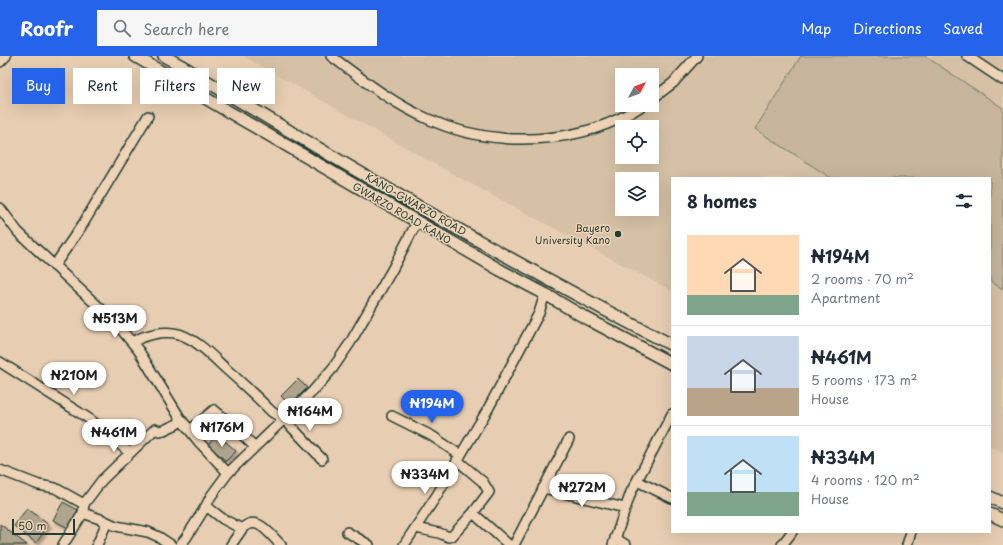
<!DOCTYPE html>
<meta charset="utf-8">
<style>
body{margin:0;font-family:"Playpen Sans",sans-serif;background:#f6f6f7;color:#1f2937;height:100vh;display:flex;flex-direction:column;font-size:15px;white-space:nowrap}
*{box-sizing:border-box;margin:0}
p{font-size:13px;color:#747a83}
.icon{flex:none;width:22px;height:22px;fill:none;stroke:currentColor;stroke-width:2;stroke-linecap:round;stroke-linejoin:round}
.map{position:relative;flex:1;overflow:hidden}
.sheet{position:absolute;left:671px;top:121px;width:320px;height:356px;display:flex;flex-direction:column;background:#fff;border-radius:0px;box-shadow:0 4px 16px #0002}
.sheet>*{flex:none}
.hud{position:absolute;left:12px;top:12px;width:380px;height:36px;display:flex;gap:8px}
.needle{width:26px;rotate:49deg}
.fabs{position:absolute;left:615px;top:12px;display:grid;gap:8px}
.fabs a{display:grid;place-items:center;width:44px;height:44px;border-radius:0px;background:#fff;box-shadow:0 4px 16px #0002;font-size:20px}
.scale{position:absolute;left:12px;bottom:10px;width:63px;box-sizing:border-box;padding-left:4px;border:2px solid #1f3d34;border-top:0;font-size:11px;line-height:14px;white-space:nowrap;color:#1f3d34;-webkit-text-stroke:3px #efd3b6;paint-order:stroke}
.price{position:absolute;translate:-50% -34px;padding:0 9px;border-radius:14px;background:#fff;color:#222;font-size:13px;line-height:26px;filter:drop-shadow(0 1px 2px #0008)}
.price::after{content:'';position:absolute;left:50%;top:24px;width:12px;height:9px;margin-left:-6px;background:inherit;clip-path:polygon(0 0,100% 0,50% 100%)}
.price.on{background:#2563eb;color:#fff}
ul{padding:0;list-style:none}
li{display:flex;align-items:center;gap:12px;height:100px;padding:0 16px}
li+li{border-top:1px solid #e0e1e3}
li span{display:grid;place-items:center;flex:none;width:112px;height:80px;border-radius:0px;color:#555}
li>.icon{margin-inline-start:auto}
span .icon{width:48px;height:48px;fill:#fffc;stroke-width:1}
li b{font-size:17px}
h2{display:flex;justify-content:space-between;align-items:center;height:48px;padding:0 16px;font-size:17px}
.pill{padding:0 14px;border-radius:0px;background:#fff;box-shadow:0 4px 16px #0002;font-size:14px;line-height:36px}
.pill.on{background:#2563eb;color:#fff}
header{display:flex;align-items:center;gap:24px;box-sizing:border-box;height:56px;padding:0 20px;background:#2563eb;color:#fff}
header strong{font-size:19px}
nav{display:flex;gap:22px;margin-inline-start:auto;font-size:14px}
.search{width:280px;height:36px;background:#f6f6f7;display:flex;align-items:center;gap:10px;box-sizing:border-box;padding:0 14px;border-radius:0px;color:#747a83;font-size:15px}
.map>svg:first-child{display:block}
</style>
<header>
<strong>Roofr</strong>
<div class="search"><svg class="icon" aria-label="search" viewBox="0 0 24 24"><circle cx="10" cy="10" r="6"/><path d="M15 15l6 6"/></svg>Search here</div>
<nav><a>Map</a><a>Directions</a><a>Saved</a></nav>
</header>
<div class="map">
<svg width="1003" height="489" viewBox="0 0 1003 489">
<defs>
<filter id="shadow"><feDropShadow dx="2.5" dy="2.5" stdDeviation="1" flood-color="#0004"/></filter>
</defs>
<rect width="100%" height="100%" fill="#e7cdb1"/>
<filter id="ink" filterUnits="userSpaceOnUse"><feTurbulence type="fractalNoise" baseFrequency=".025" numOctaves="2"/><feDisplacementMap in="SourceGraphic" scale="8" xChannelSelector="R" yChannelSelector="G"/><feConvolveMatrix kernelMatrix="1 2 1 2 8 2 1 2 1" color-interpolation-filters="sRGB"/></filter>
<g filter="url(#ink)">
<path fill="#d6c1a6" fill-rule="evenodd" d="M243 0H1003V396L990 391V122H672V235L447 115ZM622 19H652V49H622ZM622 71H652V101H622ZM622 123H652V153H622Z"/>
<path fill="#c6b59c" stroke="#727968" d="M801 0H925L1003 52V233L990 225V122H831L755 73Z"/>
<path fill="#afa48e" stroke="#1f3d34" filter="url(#shadow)" d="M298 323 307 332 290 349 281 340Z
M217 378 236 395 226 405 208 389Z
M63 446 78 454 68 472 53 464Z
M27 452 49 469 36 487 14 470Z
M0 468 27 489H0Z"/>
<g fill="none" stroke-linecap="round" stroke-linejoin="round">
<g stroke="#1f3d34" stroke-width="12">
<path id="minor" d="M331 0C362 23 393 48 428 63 494 93 583 90 643 49
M967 0 1003 24
M0 6 6 0
M652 43 673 27 697 0
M0 152 18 176 115 266 139 295 180 362 199 386 228 417
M54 210 83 168 148 60
M132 286C145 279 163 274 179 278 197 284 211 299 225 312 241 326 257 341 272 356L284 363 322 403
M0 306 91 364 130 397
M392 360 432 380 460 399
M190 374 214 354 230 367 255 391
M0 414 39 429 55 432 84 448
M637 425 672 442
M543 432 625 452
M206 450 223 463 242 473C257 457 270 479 281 489
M83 457 84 448 102 424 155 373 159 375 164 374 177 368
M473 457 509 489
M416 472 439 477 449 481 452 480 473 457 489 436 483 426 457 404
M347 476 369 489
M615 482 626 489
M63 489 83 457 103 464 116 470 148 476 159 481 171 489
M97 489 107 466
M180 489 186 482 206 450 211 440 228 417 313 335 333 312 350 287 393 212 417 166
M231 489 242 473
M404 489 437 439 488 353 539 257 545 238
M514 489 569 383
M613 489 631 436 672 358
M782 489 792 476
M907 489 911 476"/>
</g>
<g stroke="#1f3d34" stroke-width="14">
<path id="major" d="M135 0 212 46 500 214 545 238 584 261 672 308
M164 0C174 6 185 11 195 18 351 113 510 206 672 289
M990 441 1003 447
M990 458 1003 464"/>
</g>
<use href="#minor" stroke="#efd3b6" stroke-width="9"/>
<use href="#major" stroke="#efd3b6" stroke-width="11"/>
</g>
</g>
<circle fill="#1f3d34" stroke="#efd3b6" stroke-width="1.5" cx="618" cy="178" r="4"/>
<g text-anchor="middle" stroke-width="3" stroke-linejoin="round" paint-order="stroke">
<g font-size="10" fill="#1f3d34" stroke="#efd3b6">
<text transform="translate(416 148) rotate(30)" y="4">KANO-GWARZO ROAD</text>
<text transform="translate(402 157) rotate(30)" y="4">GWARZO ROAD KANO</text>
</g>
<g font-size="10" fill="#1f3d34" stroke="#efd3b6" text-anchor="end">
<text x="610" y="176">Bayero<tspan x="610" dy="12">University Kano</tspan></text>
</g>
</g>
</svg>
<div class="fabs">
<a><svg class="needle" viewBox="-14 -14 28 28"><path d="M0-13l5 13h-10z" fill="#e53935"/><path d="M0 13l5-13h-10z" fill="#747a83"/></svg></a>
<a><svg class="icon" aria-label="locate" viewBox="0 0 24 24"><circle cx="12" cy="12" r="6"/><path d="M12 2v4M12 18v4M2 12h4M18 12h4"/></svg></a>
<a><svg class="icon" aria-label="layers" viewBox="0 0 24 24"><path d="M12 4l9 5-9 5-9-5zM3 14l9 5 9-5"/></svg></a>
</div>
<div class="scale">50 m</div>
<b class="price" style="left:115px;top:283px">₦513M</b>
<b class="price" style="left:74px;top:340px">₦210M</b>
<b class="price on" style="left:432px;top:368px">₦194M</b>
<b class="price" style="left:310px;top:376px">₦164M</b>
<b class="price" style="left:222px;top:392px">₦176M</b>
<b class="price" style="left:114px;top:397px">₦461M</b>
<b class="price" style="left:425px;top:439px">₦334M</b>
<b class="price" style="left:582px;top:452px">₦272M</b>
<div class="hud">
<a class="pill on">Buy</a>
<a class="pill">Rent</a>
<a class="pill">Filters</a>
<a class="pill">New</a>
</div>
<section class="sheet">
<h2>8 homes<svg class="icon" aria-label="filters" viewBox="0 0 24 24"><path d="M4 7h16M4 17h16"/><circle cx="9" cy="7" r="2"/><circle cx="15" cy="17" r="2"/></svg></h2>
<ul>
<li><span style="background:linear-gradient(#ffd9b3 75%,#7fa58c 0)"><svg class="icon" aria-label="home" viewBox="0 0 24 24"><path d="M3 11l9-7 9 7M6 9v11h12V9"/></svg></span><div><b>₦194M</b><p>2 rooms · 70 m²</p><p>Apartment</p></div></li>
<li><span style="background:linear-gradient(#c9d6e8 65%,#b9a48a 0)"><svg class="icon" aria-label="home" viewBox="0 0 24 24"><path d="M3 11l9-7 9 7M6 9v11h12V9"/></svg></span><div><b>₦461M</b><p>5 rooms · 173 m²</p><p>House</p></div></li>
<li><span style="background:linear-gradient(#bfe0f5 70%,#7fa58c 0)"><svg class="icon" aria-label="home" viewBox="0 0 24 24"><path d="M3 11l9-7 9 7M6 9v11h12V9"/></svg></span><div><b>₦334M</b><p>4 rooms · 120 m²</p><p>House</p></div></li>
</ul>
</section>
</div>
